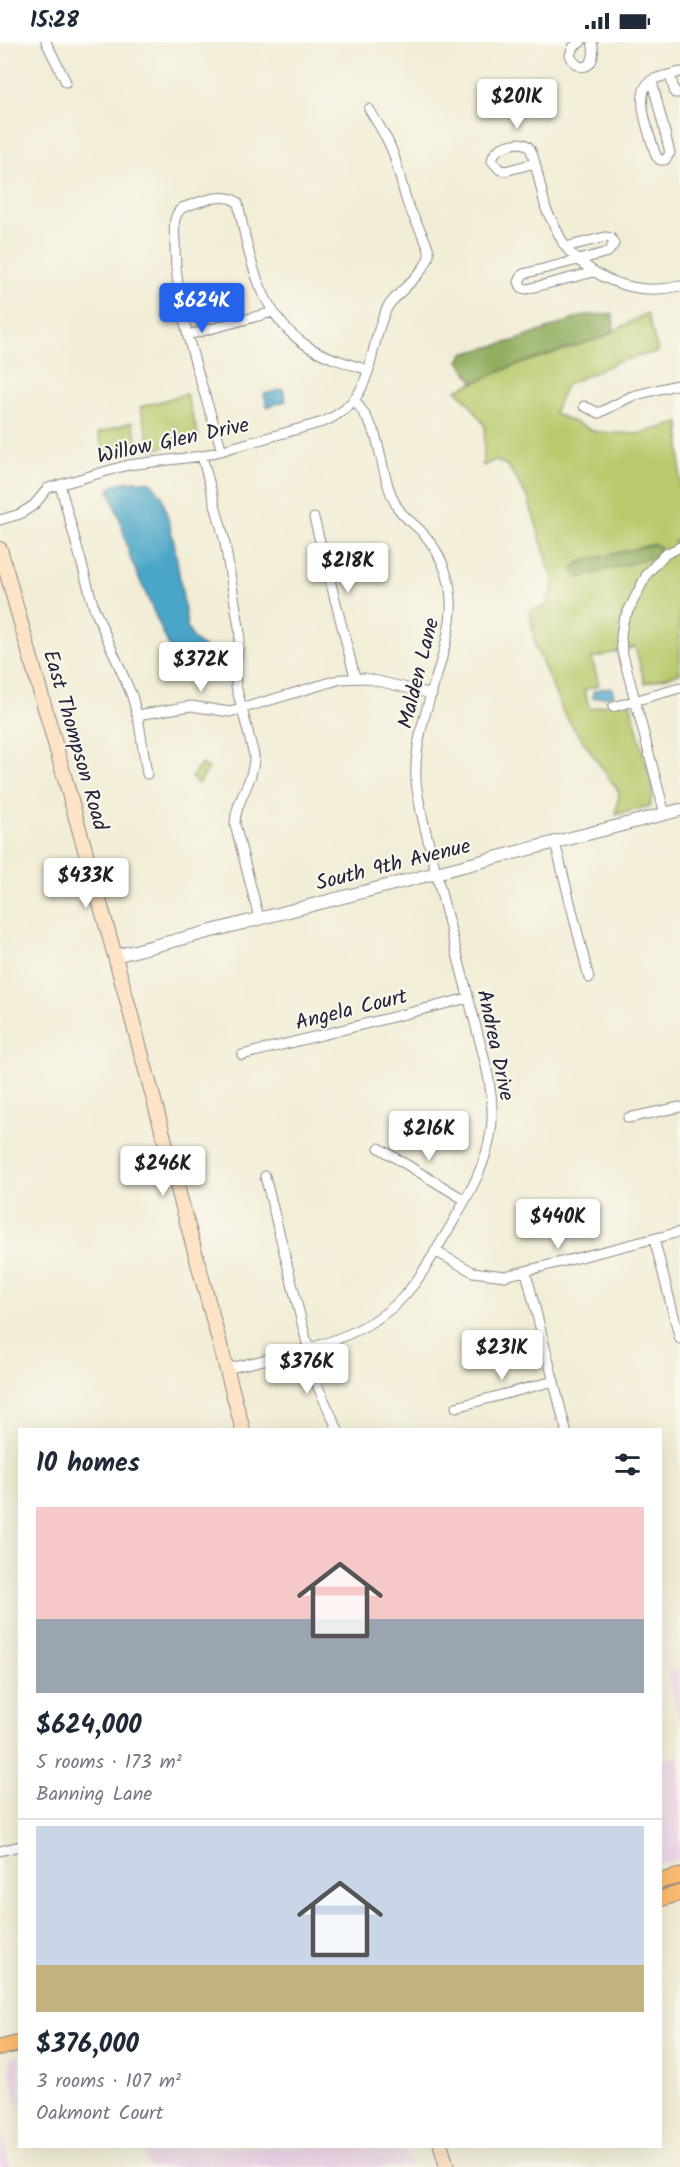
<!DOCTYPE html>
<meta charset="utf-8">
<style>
body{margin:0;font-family:Kalam,sans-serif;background:#f2f2f3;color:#1f2937;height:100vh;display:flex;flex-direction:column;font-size:22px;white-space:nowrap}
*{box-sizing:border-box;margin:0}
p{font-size:20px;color:#747a83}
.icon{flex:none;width:33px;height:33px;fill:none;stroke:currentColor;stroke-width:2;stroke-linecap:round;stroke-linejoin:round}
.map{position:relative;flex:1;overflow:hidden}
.drawer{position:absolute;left:18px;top:1386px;width:644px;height:720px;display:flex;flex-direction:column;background:#fff;border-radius:0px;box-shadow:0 6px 24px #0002}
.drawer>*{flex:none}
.price{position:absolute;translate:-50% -51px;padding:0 14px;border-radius:6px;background:#fff;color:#222;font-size:20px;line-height:39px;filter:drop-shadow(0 2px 3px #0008)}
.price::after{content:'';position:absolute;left:50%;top:36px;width:18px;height:14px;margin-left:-9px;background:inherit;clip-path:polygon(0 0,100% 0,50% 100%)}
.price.selected{background:#2563eb;color:#fff}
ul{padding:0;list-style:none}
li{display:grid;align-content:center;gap:12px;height:318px;padding:0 18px}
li+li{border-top:2px solid #e0e1e3}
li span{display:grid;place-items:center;height:186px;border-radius:0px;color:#555}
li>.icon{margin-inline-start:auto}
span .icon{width:108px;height:108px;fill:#fffc;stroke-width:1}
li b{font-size:26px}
h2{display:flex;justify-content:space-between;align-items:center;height:72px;padding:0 18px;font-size:26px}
.status{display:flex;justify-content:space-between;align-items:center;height:42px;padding:0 30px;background:#fff;direction:ltr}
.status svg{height:16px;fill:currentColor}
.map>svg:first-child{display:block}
</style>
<div class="status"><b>15:28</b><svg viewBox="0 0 49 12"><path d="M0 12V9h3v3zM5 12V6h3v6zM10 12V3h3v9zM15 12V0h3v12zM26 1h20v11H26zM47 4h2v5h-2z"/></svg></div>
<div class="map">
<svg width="680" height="2125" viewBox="0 0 680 2125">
<rect width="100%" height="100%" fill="#fbf7ec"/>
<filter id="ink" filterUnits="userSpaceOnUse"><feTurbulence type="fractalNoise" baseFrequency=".0167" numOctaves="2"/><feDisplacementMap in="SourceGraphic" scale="12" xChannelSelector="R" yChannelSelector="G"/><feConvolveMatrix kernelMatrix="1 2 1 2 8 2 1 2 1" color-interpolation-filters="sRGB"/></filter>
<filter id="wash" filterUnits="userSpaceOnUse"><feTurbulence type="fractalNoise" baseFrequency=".008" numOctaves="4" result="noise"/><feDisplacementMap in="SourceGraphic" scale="24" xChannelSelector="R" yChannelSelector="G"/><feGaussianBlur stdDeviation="1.35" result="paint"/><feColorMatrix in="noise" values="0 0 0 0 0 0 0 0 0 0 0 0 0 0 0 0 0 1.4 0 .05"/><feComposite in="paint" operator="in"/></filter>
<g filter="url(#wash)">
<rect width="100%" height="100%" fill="#f2edd6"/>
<path fill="#edd1e9" d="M680 1628V1679L668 1631Z
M680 1714V1817L660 1822V1719Z
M19 2014 20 2068H19L10 2029 11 2016Z
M0 2083 3 2097 10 2125H0Z
M142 2105H406L411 2125H148Z"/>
<path fill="#b8ca6d" stroke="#6d7654" stroke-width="1.5" d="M647 271 658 310 619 319 566 343 554 371 596 390 637 392 680 381V497L674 499 680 520V631L645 641 635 605 592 616 599 643 584 648 590 667 629 656 653 749 650 764 616 773 619 750 564 672 535 604 530 569 546 564 554 541 528 456 508 424 495 418 483 424 485 384 469 361 456 348 513 324 603 295Z
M186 352 199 395 152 408 140 365Z
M132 380 139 404 105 414 98 391Z
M201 722 209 727 198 742 191 736Z"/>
<path fill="#92ae60" stroke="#5a684e" stroke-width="1.5" d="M613 272 614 289 603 295 513 324 474 341 459 319 463 312 517 298 585 273Z
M654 502 660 505 657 514 578 536 573 527 580 520Z"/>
<path fill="#4aa6c8" stroke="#366482" stroke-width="1.5" d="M283 347 286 359 267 365 264 352Z
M142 439 151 440 162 454 174 500 188 587 194 598 214 612 213 627 207 635 186 633 178 625 131 518 120 478 109 448C117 438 130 440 142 439Z
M609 645 612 646 614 652 611 654 593 656V649Z"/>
</g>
<g filter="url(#ink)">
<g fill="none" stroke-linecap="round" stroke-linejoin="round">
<g stroke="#8a8888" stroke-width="11">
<path id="minor" d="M46 0 66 40
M581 0 573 5 570 13C578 33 599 26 592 0
M670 33 675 51H680
M652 39 670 111 665 118H660L656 114C651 96 631 50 652 38 660 34 671 33 680 30
M518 101C531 101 532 111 535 121L505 129 499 127 492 119C494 105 506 104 518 101Z
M535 121 546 167 563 201C567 207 572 213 578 218L608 210 614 202 611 196 605 195 566 205
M594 230 527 247 522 246 519 240 523 232 578 218C607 242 642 253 680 244
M188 293 273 270
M584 364 599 371 632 354 680 342
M222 409C202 341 175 272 175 201 175 188 171 175 182 166 196 161 226 148 238 161 249 214 259 274 309 305 327 316 349 322 369 328
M202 414 224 496 240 591 235 632 236 644 254 713C255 739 235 758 235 782L259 876
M60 443 94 566 132 654 139 681 147 732
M314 476 355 635
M0 478 20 472 34 463 48 446 128 423 202 414 323 380C379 356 365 310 387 266 396 250 432 227 429 209 427 199 413 175 408 163 402 146 399 128 393 111 388 96 377 81 369 67
M613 665 680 646
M137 673 191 664 230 670 341 637 365 636 432 652
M665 772 622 609 621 595 623 579 647 532 664 513 680 505
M555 800 589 936
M242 1013 468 956
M628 1076 680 1065
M379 1106 465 1158
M265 1134 318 1345 338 1388
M654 1197 680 1297
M435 1209 473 1230 505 1234 680 1190
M526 1230 566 1388
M226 1327C285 1312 363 1301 405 1253 423 1233 436 1208 450 1185 467 1155 486 1125 491 1089 496 1052 484 1016 475 981 461 926 446 872 433 818 427 792 418 765 416 738 413 685 443 631 450 579 455 546 444 513 421 489 411 479 400 473 394 459 384 439 382 414 375 392 370 380 362 368 354 357
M456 1365 554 1339
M0 1809 20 1804"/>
</g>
<g stroke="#8a8888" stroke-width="14">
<path id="tertiary" d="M115 914 680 768"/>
</g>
<g stroke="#8a8888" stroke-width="16">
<path id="secondary" d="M0 507 115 914 243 1388
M441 2104 447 2125"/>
</g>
<g stroke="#8a8888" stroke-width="17">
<path id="primary" d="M660 1839 680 1834
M660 1857 680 1851
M0 2006 20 2001"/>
</g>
<use href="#minor" stroke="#fff" stroke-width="9"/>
<use href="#tertiary" stroke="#fff" stroke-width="12"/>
<use href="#secondary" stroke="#fee4c6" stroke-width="14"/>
<use href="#primary" stroke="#fdbc70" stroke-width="15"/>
</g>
</g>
<g text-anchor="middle" stroke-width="4.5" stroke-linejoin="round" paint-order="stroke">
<g font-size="21" fill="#22223b" stroke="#fbf7ec">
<text transform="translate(173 398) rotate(-12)" y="7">Willow Glen Drive</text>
<text transform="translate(418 631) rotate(-76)" y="7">Malden Lane</text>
<text transform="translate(76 698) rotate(74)" y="7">East Thompson Road</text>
<text transform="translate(393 822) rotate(-14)" y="7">South 9th Avenue</text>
<text transform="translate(351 967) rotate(-14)" y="7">Angela Court</text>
<text transform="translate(496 1003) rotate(78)" y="7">Andrea Drive</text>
</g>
</g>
</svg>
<b class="price" style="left:517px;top:88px">$201K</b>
<b class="price selected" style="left:202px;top:292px">$624K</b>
<b class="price" style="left:348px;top:552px">$218K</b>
<b class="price" style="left:201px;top:651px">$372K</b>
<b class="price" style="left:86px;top:867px">$433K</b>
<b class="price" style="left:429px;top:1120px">$216K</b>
<b class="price" style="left:163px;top:1155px">$246K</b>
<b class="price" style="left:558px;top:1208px">$440K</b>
<b class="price" style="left:502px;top:1339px">$231K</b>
<b class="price" style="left:307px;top:1353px">$376K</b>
<section class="drawer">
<h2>10 homes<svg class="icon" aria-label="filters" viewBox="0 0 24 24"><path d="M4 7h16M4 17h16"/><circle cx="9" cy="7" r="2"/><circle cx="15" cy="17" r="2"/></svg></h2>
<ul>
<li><span style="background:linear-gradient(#f6c9c9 60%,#9aa5b1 0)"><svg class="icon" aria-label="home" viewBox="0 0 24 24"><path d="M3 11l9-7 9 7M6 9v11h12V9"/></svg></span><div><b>$624,000</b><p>5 rooms · 173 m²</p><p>Banning Lane</p></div></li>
<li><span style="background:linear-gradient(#c9d6e8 75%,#c2b280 0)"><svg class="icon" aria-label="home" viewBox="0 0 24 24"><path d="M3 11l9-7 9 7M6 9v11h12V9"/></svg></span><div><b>$376,000</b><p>3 rooms · 107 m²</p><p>Oakmont Court</p></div></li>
</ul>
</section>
</div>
